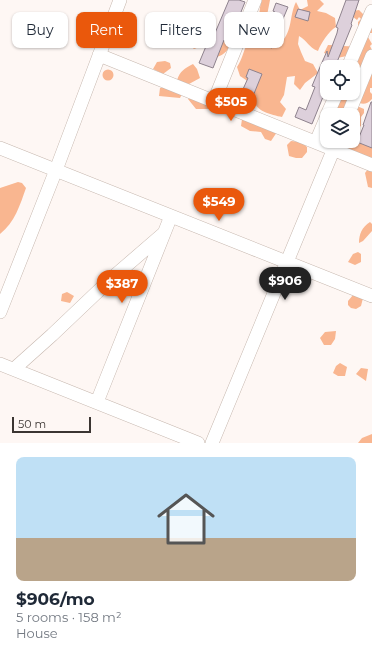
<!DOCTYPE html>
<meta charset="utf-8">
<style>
body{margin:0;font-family:Montserrat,sans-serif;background:#f6f6f7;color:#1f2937;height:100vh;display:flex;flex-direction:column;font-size:15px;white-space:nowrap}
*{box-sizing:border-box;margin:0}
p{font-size:13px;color:#747a83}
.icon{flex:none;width:22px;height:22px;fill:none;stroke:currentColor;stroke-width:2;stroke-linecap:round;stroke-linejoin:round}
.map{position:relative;height:443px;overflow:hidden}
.details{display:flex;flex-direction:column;background:#fff;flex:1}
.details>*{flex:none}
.guide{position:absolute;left:12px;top:12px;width:348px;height:36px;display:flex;gap:8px}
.fabs{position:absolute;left:320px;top:60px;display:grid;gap:8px}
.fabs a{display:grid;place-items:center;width:40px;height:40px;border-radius:8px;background:#fff;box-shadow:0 1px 3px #0004;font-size:20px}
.scale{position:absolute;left:12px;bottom:10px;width:79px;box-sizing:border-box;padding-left:4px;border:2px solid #3b3532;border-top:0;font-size:11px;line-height:14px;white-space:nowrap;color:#3b3532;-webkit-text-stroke:3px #fef7f4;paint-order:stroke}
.price{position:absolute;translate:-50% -34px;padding:0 9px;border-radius:14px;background:#ea580c;color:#fff;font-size:13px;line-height:26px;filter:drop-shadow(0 1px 2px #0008)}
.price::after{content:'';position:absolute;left:50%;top:24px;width:12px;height:9px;margin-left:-6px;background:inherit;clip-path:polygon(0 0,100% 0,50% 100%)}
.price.on{background:#222;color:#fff}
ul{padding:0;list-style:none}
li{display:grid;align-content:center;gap:8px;height:212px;padding:0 16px}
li+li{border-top:1px solid #e0e1e3}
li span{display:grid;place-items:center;height:124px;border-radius:8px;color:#555}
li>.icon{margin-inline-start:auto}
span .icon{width:72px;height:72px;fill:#fffc;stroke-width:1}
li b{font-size:17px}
.chip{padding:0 14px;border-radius:8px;background:#fff;box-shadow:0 1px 3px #0004;font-size:14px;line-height:36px}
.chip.on{background:#ea580c;color:#fff}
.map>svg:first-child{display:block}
</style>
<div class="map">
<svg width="372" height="443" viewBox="0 0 372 443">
<rect width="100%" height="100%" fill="#fef7f4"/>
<path fill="#f9b690" d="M262 0H270L263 36 264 45C267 46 270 48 273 48 277 48 279 45 281 43 293 30 289 16 296 2L300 10 308 6 307 0H320L324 4 317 11 326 13 335 18 336 27C329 31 321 43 318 51 308 47 308 41 299 36L298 44 301 52 305 61 313 64 318 73 305 83 300 90 294 84 295 76 287 77 284 95 280 102 286 109 282 117C272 115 254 111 254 99 254 95 255 90 255 86L240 76 237 67C242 60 243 52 247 44 250 36 256 30 258 22 260 14 259 7 262 0Z
M359 10 364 15 372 18V33H366L358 27V22L361 19 359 17 357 20 352 16 353 11Z
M196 29 204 30 210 41C205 43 198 48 194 49L185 41 187 32Z
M228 32 234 38C228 50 227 54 214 58Z
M368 37 372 44 370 46 372 50V61L366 60 363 62 362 66 364 70 372 75V88H370V92L372 94V99C365 107 359 103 350 100L348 104 354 111 357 106 364 109V113L361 117V126L353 131V115H327V133L324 132 321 120 324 110 333 106 335 101 332 93H353V67H338L347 56 337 58 324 53 328 45C345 45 355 51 368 37Z
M165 61 170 63 171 68 163 74 153 69 157 62Z
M193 64 197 69 200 78 189 84 177 80C180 71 185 68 193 64Z
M102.5 75a5.5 5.5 0 1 1 11 0a5.5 5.5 0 1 1-11 0Z
M168 87 182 94 180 98 159 96 160 88Z
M190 97 212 106 208 109H196L188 99Z
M242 119 277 132 271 141 265 139 261 132 250 131 241 126Z
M353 140H361L372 146V158L343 147 342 141H353Z
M291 141 301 142 307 147V152L302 158H296L289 156 287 145Z
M368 169 372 170V188L368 187 365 173Z
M18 182 22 183 26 188C20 205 15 222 0 234V188Z
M370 222 372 224V231L363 241 359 243C359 234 362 227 370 222Z
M358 252 361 254V262L355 265 348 262 353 254Z
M67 292 74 296 70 303 61 301 62 294Z
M353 295 363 298 361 306 356 309 351 308 348 305V301Z
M336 331 335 339 331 345H324L320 338 325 332Z
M340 363 347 367 345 376H338L333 373 336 366Z
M361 368 368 369 366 381 356 374Z
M372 434V443H358L362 438Z"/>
<path fill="#ddd0db" stroke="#8e828d" d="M229 0H239L245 2 229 42 224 40 213 68 199 63 212 32 215 33Z
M346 0H359L351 24 352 25 335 67H327V87L312 124 295 117 299 107 306 110 315 87 312 86 320 67 327 51 328 57 337 33 338 28 336 27Z
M276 3 288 7 275 38H276L272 48 259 44 263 34H265L275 12 273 11Z
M298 9 310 12 308 21 295 17Z
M249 69 262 74 251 101 240 96 248 78 246 77Z
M371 102H372V148L357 142 364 125H363Z"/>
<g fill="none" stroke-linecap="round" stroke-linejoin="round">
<g stroke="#c6b7ae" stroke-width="14">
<path id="minor" d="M99 55 372 165
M348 67 372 11
M214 101 255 0
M327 115 337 93
M348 115 372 56
M316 142 327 116
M0 148 372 296
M0 312 56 170 120 0
M0 364 198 443
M14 369 52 335 112 278 163 234
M97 402 171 216
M212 443 337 141"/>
</g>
<use href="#minor" stroke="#fff" stroke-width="13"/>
</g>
</svg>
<div class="fabs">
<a><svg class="icon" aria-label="locate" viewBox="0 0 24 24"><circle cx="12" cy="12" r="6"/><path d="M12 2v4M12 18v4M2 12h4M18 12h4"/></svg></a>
<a><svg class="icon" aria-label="layers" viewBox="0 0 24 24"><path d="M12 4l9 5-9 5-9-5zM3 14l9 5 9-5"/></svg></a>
</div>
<div class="scale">50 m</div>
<b class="price" style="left:231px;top:122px">$505</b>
<b class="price" style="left:219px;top:222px">$549</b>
<b class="price on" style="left:285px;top:301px">$906</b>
<b class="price" style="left:122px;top:304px">$387</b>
<div class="guide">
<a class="chip">Buy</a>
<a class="chip on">Rent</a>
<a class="chip">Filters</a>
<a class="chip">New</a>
</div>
</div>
<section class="details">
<ul>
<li><span style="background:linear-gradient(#bfe0f5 65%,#b9a48a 0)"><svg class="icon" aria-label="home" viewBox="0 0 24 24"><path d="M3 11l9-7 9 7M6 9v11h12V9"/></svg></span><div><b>$906/mo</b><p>5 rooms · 158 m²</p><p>House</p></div></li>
</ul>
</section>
